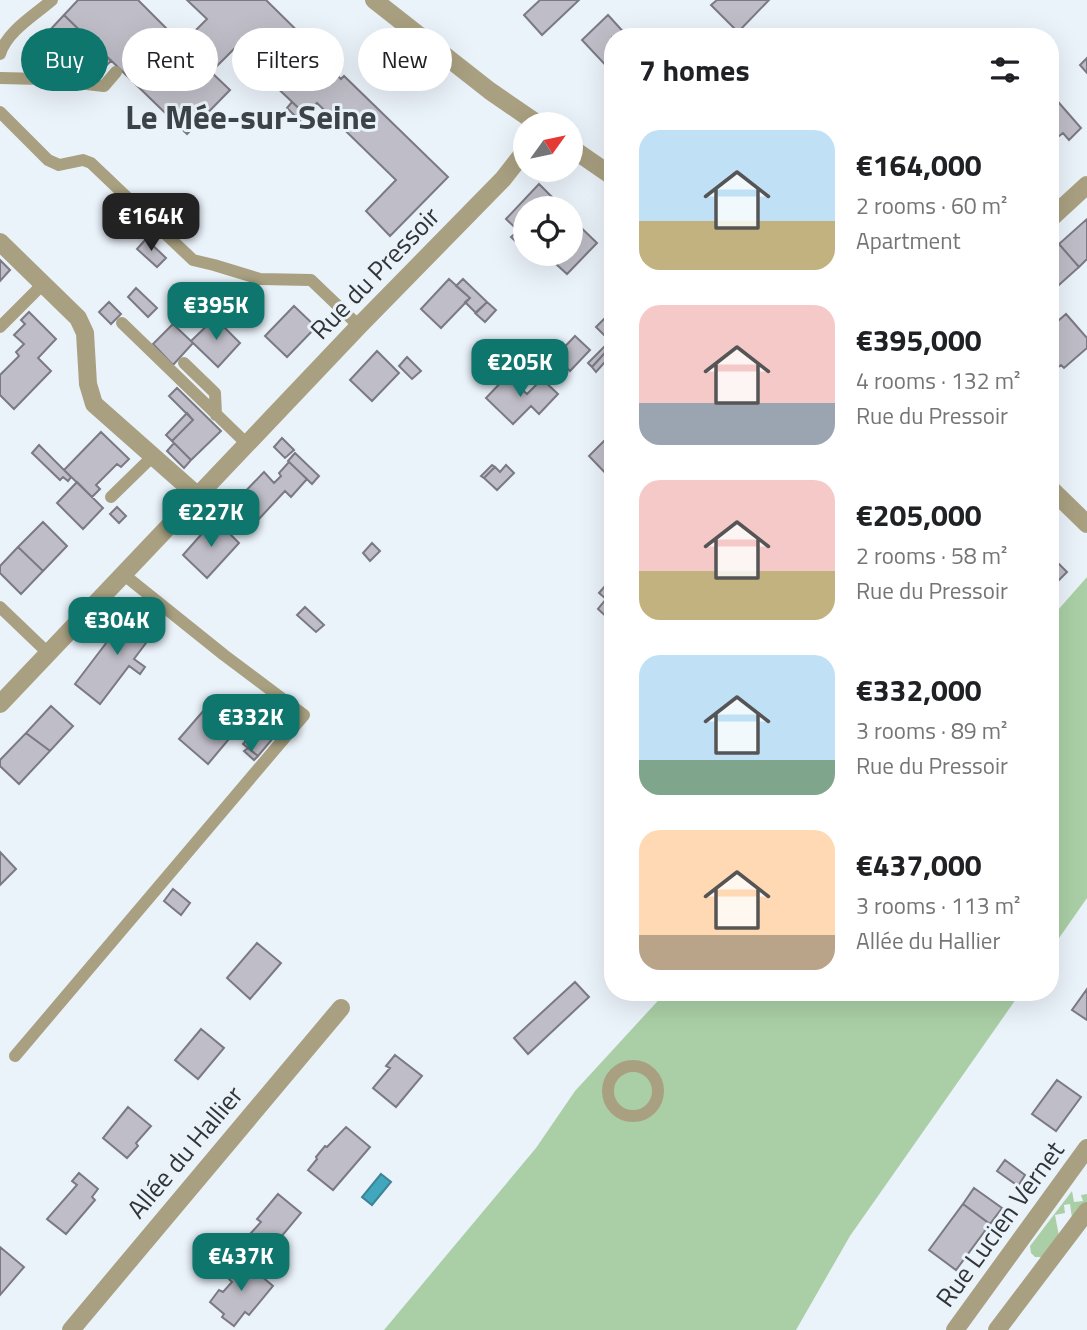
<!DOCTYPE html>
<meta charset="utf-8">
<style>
body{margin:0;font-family:"Titillium Web",sans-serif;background:#f6f6f6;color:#202124;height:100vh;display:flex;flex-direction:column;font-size:26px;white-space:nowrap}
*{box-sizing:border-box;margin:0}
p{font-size:23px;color:#757577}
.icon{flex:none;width:38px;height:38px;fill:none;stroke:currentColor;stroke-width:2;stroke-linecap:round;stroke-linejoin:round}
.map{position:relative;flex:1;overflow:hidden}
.side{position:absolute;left:604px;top:28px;width:455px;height:973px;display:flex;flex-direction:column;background:#fff;border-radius:28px;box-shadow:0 7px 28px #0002}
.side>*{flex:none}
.banner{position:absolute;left:21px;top:28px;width:478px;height:63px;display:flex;gap:14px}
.needle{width:46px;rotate:57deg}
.fabs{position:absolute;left:513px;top:112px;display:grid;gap:14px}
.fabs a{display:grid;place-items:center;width:70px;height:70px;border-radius:50%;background:#fff;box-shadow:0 7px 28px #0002;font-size:35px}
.price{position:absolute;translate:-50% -60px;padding:0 16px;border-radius:14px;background:#0f766e;color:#fff;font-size:23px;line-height:46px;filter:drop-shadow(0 2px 4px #0008)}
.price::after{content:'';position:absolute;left:50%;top:42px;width:21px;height:16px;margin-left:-10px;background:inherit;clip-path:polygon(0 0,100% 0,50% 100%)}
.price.active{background:#222;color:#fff}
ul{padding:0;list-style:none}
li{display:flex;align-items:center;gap:21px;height:175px;padding:0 35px}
li span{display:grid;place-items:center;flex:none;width:196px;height:140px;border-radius:21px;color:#555}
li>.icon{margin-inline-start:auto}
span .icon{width:84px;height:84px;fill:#fffc;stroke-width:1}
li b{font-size:30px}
h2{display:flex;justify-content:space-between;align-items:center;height:84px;padding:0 35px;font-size:30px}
.tag{padding:0 24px;border-radius:32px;background:#fff;box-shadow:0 7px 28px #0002;font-size:24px;line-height:63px}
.tag.active{background:#0f766e;color:#fff}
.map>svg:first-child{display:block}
</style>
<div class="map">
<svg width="1087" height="1330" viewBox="0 0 1087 1330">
<rect width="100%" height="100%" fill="#eaf2fa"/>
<path fill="#aacfa6" d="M1087 577V898L1050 951V619Z
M666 992H1021L850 1236 796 1330H384L536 1148 575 1091Z
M1072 1191 1074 1202 1083 1201 1081 1195 1087 1194V1202L1072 1218 1070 1204 1064 1205 1065 1213 1055 1215 1059 1236 1043 1257H1035L1031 1253 1030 1246Z"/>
<path fill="#40a7be" stroke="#3c8596" stroke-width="2" d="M381 1174 391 1182 372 1205 362 1197Z"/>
<path fill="#bfbec8" stroke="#7b7a84" stroke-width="2" d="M78 0H138L182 44 207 19 187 0H266L330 63 327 66 341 79 344 76 448 177 390 236 366 211 396 180 317 103 306 115 235 48 211 72 230 90 187 134 64 15Z
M540 0H579L542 35 524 15Z
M717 0H769L738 32 711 5Z
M64 15 111 61 95 76 49 31Z
M608 15 628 37H612V72L582 40Z
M1087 58V73L1080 65Z
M1053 96 1081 128 1069 140 1063 133 1050 143V98Z
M292 102 306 115 300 121 287 108Z
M539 184 562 207 525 208V237L506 219Z
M571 218 597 243 567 274 545 254H570Z
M1087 219V259L1079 267 1059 244Z
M518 231 525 237V246L523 248 511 237Z
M146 239 166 258 157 267 137 249Z
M1059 244 1079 267 1050 293V253Z
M0 260 10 270 0 281Z
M449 279 470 298 441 328 421 309Z
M463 279 487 302 476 313 465 302 470 298 456 286Z
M136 288 157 308 148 317 128 297Z
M109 302 121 314 111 324 99 312Z
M487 302 496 310 485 322 475 313Z
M294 306 316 327 287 357 265 336Z
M612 311V338L610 341 596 327Z
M29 312 56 339 38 358 51 371 14 409 0 395V375L19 356 16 352 24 344 14 335 25 324 21 320Z
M1066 314 1087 338V348L1064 368 1061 365 1050 373V336L1052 334 1050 328Z
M215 318 240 343 218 367 191 341Z
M173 324 193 343 173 365 153 344Z
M575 336 590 350 570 371 555 357Z
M612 339V345L592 367 588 363Z
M612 345V354L596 372 592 367Z
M377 351 399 373 372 401 350 380Z
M407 357 421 371 412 379 399 366Z
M507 376 527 394 542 379 558 394 539 414 531 406 513 424 486 398Z
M177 388 221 431 191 460 172 441 193 420 169 396Z
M187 413 193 420 172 441 166 435Z
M101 432 129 459 121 467 117 464 96 485 100 489 92 497 64 470Z
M612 433V480L589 456Z
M282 438 294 450 285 458 274 447Z
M174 443 191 460 184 468 167 451Z
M39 445 71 477 68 481 63 477 60 480 32 453Z
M295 453 319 476 312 484 288 461Z
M289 462 307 479 291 497 285 491 258 520 237 500 264 472 274 483 281 476 279 473Z
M492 465 495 467 484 478 481 476Z
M506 465 514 473 497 490 484 478 495 467 500 472Z
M77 482 103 508 83 529 57 503Z
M117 507 126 516 119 523 110 514Z
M215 519 239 543 207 578 183 555Z
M43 522 67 546 43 571 18 547Z
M372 543 380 551 370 561 363 553Z
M18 547 43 571 21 594 0 573V566Z
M1050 555 1067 572 1050 589Z
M612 578V622L598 609 606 599 599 593Z
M305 607 324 625 316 632 297 615Z
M132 609 158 627 134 659 145 667 140 674 129 666 100 704 75 684Z
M211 702 239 727 208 764 179 739Z
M51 706 73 726 50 751 26 733Z
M260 725 264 729 248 748 243 744Z
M267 725 277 733 274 737 264 729Z
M264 729 274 737 258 756 248 748Z
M26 733 50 751 19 784 0 766V760Z
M248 748 258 756 254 760 244 751Z
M0 852 16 869 0 885Z
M173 889 190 903 181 915 164 901Z
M257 943 281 963 250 999 227 978Z
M575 982 589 997 528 1054 514 1038Z
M1087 989V1020L1072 1010Z
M201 1029 224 1048 198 1079 175 1060Z
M395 1055 422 1076 396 1107 373 1088 390 1068 386 1066Z
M1057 1080 1081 1097 1056 1131 1032 1114Z
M128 1107 151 1126 136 1143 138 1146 127 1158 103 1138Z
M346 1127 370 1147 333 1190 308 1170 317 1159 316 1157 325 1146 327 1147Z
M1005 1160 1025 1175 1018 1186 997 1171Z
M79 1173 98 1189 92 1197 95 1200 66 1234 47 1219 77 1185 72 1181Z
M974 1188 1002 1208 990 1224 963 1204Z
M278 1194 301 1213 271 1249 251 1233 261 1222 257 1219Z
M963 1204 990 1224 956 1270 929 1250Z
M0 1247 24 1267 0 1295Z
M242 1260 273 1286 249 1315 245 1312 234 1326 222 1317 224 1314 210 1302 219 1290 223 1292 232 1282 227 1277Z"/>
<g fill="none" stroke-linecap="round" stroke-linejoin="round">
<path stroke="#a9a081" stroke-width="12" d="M0 54C7 31 35 15 52 0
M0 78 42 79 104 86 116 72
M0 112 48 160 59 165 83 160 91 163 193 260 214 265 260 279 311 280 359 326
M122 323 247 444
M0 327 43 284
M184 363 215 393 216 415
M111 497 153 456
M0 607 48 653
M15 1056 304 715 224 655 123 574
M608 1091a25 25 0 1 1 50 0a25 25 0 1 1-50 0Z"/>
<path stroke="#a9a081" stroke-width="18" d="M1050 219 1087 185
M0 242 78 318 85 333 88 384 94 404 198 496
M0 704 359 326 503 179 525 151
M71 1330 341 1008
M955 1330 1087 1148
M997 1330 1087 1211"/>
<path stroke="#a9a081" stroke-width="18" d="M374 0 490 91 538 124
M570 147 612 176
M1050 488 1087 524"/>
</g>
<g text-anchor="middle" stroke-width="6" stroke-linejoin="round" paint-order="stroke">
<g font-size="26" fill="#323538" stroke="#eaf2fa">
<text transform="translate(375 273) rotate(-46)" y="9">Rue du Pressoir</text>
<text transform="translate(185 1152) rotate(-50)" y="9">Allée du Hallier</text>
<text transform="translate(1000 1224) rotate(-54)" y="9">Rue Lucien Vernet</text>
</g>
<g font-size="33" font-weight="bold" fill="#3c4349" stroke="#eaf2fa">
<text x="251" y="129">Le Mée-sur-Seine</text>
</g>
</g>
</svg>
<div class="fabs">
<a><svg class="needle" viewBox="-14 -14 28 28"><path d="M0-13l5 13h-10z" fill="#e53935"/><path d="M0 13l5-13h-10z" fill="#757577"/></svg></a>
<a><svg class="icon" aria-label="locate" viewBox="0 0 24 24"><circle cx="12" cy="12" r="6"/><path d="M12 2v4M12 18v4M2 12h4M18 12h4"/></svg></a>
</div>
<b class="price active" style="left:151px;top:253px">€164K</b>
<b class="price" style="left:216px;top:342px">€395K</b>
<b class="price" style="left:520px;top:399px">€205K</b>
<b class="price" style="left:211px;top:549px">€227K</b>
<b class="price" style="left:117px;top:657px">€304K</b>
<b class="price" style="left:251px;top:754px">€332K</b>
<b class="price" style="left:241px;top:1293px">€437K</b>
<div class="banner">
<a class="tag active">Buy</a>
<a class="tag">Rent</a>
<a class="tag">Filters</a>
<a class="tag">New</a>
</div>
<section class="side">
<h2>7 homes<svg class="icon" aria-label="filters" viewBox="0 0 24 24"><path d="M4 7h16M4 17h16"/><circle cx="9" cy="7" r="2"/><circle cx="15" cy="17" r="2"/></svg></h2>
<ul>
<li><span style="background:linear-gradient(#bfe0f5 65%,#c2b280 0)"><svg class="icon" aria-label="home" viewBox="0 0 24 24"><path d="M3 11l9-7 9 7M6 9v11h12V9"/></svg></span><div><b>€164,000</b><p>2 rooms · 60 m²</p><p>Apartment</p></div></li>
<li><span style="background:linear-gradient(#f6c9c9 70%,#9aa5b1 0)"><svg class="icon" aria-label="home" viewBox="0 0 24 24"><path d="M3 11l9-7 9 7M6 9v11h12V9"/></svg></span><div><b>€395,000</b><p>4 rooms · 132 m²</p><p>Rue du Pressoir</p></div></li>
<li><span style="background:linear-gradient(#f6c9c9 65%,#c2b280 0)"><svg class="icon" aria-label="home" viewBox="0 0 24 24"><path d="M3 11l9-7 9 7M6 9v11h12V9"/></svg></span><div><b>€205,000</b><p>2 rooms · 58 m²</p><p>Rue du Pressoir</p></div></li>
<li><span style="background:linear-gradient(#bfe0f5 75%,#7fa58c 0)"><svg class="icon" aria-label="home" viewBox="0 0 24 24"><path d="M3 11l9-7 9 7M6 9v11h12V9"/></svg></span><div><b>€332,000</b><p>3 rooms · 89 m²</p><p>Rue du Pressoir</p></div></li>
<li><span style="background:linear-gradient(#ffd9b3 75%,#b9a48a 0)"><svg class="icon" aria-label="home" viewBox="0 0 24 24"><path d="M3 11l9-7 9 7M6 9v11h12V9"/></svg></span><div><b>€437,000</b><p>3 rooms · 113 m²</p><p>Allée du Hallier</p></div></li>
</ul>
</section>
</div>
